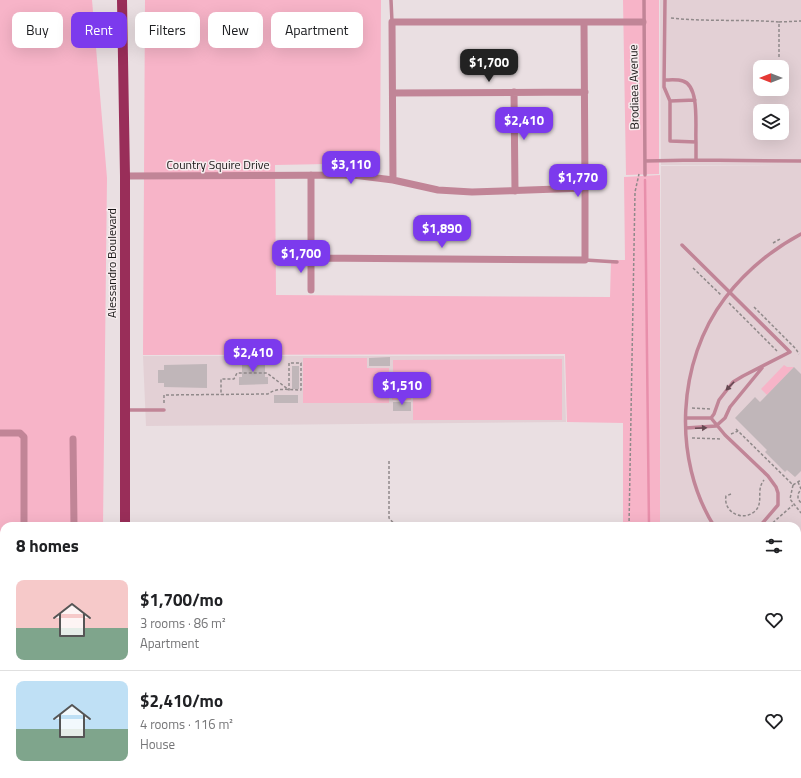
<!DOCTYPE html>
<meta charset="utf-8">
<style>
body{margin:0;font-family:"Titillium Web",sans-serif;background:#f6f6f6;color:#202124;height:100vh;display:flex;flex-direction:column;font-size:15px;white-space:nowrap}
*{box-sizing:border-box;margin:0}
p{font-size:13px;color:#757577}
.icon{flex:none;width:22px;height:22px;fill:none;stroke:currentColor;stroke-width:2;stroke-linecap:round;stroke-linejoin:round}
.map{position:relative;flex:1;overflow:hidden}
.drawer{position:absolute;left:0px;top:522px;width:801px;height:256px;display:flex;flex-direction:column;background:#fff;border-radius:12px 12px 0 0;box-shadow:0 4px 16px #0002}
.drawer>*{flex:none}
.hud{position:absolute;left:12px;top:12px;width:400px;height:36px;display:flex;gap:8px}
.needle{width:26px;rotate:270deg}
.tools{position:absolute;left:753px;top:60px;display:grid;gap:8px}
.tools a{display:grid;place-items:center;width:36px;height:36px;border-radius:8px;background:#fff;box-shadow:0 4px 16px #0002;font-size:20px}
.price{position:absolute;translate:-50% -34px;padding:0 9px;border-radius:8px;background:#7c3aed;color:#fff;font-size:13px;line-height:26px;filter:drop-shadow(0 1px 2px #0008)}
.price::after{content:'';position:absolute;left:50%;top:24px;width:12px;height:9px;margin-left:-6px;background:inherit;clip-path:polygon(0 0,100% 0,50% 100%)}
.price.on{background:#222;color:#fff}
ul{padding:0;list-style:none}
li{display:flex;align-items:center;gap:12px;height:100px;padding:0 16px}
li+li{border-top:1px solid #e0e0e0}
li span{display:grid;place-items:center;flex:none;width:112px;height:80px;border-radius:8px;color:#555}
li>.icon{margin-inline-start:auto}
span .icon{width:48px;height:48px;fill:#fffc;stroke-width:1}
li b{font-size:17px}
h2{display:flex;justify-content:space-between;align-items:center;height:48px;padding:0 16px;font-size:17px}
.tag{padding:0 14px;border-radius:8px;background:#fff;box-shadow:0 4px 16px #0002;font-size:14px;line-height:36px}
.tag.on{background:#7c3aed;color:#fff}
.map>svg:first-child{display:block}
</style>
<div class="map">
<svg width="801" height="778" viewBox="0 0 801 778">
<rect width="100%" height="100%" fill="#eadfe2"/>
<path fill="#e3d0d5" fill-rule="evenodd" d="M660 0H801V778H659L660 774H797V526H660L661 166 779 165H661ZM760 67H782V89H760ZM760 111H782V133H760Z
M143 356H564L566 422 146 426Z"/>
<path fill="#f7b4c8" d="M0 0H92L107 178 103 526H4V682H0Z
M145 0H381L380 163 275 165 276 295 610 297 611 260H625L624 177 660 175V526H623V423L567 422 565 354 143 355Z
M623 0H659V174L626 175Z
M303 358H367V368H389V403H303Z
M562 359V420H413V372H393V360Z
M784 365 787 367H794L767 395 761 389Z
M411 373V400H392V374Z
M149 774H659V778H149Z"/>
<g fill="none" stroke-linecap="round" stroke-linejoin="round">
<path stroke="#e88fab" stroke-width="2.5" d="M645 180 649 526
M651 774V778"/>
</g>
<path fill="#c0b6b9" d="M390 357V366H369V358Z
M242 361H265V377H268V384L239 385V377H242Z
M207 364V388L164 387V383H158V370H164V365Z
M292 366H299V389H292Z
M794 367 801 374V471L795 477 787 470 785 472 765 452 767 450 735 418 755 397 760 402Z
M274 395H298V403H274Z
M393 402H411V411H393Z"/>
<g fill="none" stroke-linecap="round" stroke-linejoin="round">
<path stroke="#90898a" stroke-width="1.5" stroke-dasharray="3 2" stroke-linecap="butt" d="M671 18C707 22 743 19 779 22
M779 57V22L801 21
M773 243 780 239
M693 268 721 295
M729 303 777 351
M754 307 796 349 799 354
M164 403V395L268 394C277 387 290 390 301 390V363H289V390L267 373H237L234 379H221V395
M692 408 710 409
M736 429 793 485 790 499 801 513
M731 434 738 431
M692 438 721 439
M389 461V518L396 526
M798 482 801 489 798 494V499L801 503
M793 485 801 480
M731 494 726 496C723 511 741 522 754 512 765 503 755 491 764 480
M629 526 635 192 639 174
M769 526 793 505
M629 774V778"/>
<path stroke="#c18597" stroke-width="3.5" d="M391 0 392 22
M644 0 645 175
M664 80C670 80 677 79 683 81 700 86 695 127 696 142
M670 101 695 100
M696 160 801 161
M645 161 696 160V142L670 141V101L664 87 665 0
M682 245 790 352 743 376 733 382 719 400 714 414 711 418H686
M585 260 617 262
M126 410H164
M711 418 725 435 768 476 776 487 778 493V505L760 526
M686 428 716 426 725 418 730 407 762 368
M714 526C672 459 677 361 725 298 746 271 771 250 801 234
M797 607 801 609
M797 732H801
M667 774V778
M793 778V774"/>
<path stroke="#c18597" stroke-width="7" d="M514 92 515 191
M393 93 585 92
M311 175V258L585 260V188
M125 176 353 175 393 180 438 190 472 192 585 188 584 22
M393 180 392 22H643
M311 290V258
M0 433H20L24 437V526
M73 439 74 526
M0 557H4
M0 676H4
M38 778V774"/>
<path stroke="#992e59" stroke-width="10" d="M122 0 125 176V526
M116 774V778
M131 778V774"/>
</g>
<defs><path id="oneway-solid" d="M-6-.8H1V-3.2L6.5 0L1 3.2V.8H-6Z"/></defs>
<g fill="#644750">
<use href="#oneway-solid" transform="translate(730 386) rotate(134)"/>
<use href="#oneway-solid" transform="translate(701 428) rotate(-3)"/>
</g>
<g text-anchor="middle" stroke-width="3" stroke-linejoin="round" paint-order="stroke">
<g font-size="12" fill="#181515" stroke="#f7edef">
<text transform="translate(634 87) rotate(-91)" y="4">Brodiaea Avenue</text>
<text x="218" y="169">Country Squire Drive</text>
<text transform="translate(112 263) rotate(-90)" y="4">Alessandro Boulevard</text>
</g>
</g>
</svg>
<div class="tools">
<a><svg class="needle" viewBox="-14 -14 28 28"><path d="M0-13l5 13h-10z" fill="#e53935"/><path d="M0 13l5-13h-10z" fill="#757577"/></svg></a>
<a><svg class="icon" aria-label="layers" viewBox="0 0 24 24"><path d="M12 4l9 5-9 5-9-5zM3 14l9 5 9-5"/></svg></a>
</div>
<b class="price on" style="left:489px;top:83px">$1,700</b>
<b class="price" style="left:524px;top:141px">$2,410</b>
<b class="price" style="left:351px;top:185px">$3,110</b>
<b class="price" style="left:578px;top:198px">$1,770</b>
<b class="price" style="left:442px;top:249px">$1,890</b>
<b class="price" style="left:301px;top:274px">$1,700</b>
<b class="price" style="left:253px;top:373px">$2,410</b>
<b class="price" style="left:402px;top:406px">$1,510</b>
<div class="hud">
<a class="tag">Buy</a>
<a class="tag on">Rent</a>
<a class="tag">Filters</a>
<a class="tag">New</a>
<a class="tag">Apartment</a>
</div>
<section class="drawer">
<h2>8 homes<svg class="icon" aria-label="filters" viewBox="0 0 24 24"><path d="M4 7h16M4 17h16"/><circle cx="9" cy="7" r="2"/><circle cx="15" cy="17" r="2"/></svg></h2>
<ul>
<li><span style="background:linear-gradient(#f6c9c9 60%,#7fa58c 0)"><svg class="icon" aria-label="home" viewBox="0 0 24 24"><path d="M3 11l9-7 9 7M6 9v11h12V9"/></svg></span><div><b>$1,700/mo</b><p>3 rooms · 86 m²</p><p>Apartment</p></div><svg class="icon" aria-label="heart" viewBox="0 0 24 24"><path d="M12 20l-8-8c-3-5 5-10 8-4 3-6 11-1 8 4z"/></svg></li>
<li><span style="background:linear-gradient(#bfe0f5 60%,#7fa58c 0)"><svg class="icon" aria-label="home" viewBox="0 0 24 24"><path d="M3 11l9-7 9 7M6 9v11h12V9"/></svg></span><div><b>$2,410/mo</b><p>4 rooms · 116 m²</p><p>House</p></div><svg class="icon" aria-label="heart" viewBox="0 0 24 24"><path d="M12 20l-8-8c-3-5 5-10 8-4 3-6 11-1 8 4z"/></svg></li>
</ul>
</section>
</div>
